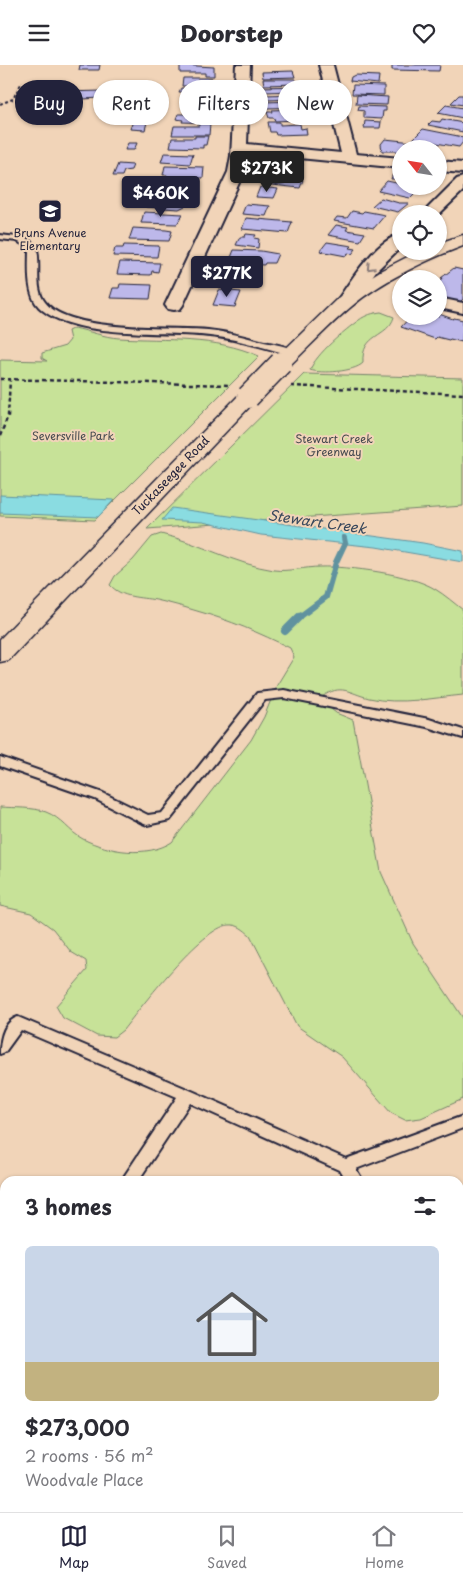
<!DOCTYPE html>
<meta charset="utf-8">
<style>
body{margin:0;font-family:"Playpen Sans",sans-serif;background:#f2f2f3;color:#2b2b33;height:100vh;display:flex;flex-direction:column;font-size:19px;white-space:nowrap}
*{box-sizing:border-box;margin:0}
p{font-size:16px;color:#7c7c81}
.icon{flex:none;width:28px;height:28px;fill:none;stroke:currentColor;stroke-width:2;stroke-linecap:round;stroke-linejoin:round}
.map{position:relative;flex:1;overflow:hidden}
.details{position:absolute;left:0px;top:1111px;width:464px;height:336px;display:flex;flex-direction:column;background:#fff;border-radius:15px 15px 0 0;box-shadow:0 1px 4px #0004}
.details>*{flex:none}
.hud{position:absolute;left:15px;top:15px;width:434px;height:45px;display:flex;gap:10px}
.needle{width:32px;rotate:300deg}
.tools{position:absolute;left:392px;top:75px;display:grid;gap:10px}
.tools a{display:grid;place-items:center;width:55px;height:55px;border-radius:50%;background:#fff;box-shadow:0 1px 4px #0004;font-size:25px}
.price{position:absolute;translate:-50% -42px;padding:0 11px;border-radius:5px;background:#22223b;color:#fff;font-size:16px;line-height:32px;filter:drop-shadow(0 1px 2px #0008)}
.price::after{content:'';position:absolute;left:50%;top:30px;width:15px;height:11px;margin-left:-8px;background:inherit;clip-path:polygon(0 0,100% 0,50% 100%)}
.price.selected{background:#222;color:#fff}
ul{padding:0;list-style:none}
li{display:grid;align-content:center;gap:10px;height:265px;padding:0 25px}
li+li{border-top:1px solid #e1e1e2}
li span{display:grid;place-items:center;height:155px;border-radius:8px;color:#555}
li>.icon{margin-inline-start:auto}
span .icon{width:90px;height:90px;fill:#fffc;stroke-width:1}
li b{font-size:21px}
h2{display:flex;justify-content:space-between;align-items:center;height:60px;padding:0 25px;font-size:21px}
.chip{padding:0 18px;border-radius:22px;background:#fff;box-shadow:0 1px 4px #0004;font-size:18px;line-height:45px}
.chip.selected{background:#22223b;color:#fff}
header{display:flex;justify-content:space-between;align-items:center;height:65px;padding:0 25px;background:#fff;font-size:22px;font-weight:800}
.dock{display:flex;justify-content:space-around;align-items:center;height:70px;border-top:1px solid #e1e1e2;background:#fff;font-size:14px;color:#7c7c81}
.dock a{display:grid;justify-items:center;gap:2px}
.dock .selected{color:#22223b}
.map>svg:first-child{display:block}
</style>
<header><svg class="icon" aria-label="menu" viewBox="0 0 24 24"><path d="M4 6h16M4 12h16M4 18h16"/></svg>Doorstep<svg class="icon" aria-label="heart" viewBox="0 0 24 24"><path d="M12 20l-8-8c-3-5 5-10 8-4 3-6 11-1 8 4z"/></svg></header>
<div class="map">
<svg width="463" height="1447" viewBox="0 0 463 1447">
<rect width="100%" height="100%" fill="#f1d4b8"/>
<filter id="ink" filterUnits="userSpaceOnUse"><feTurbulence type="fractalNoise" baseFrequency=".02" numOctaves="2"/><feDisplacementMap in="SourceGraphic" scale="10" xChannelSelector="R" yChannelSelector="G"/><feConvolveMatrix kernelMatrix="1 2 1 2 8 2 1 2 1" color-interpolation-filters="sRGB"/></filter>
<g filter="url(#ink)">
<path fill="#c7e298" stroke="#74826a" d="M381 247 394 252C388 273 361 268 363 298 354 307 321 309 310 305 316 289 345 265 359 255 366 250 373 248 381 247Z
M74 263C89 266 104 272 119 273 167 276 214 271 259 291L95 455 0 451V295L47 296 42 293V288L65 281 70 275 68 266Z
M304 309 463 313V441L147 464Z
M161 469C200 478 234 499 274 505 288 507 305 502 320 502 348 501 411 509 435 524 445 530 454 538 463 545V630C432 633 400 640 369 633 349 628 341 618 322 632L321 636 336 648 353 655 381 807 413 878 463 953V1034L421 1053 405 1055 391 1048 342 992 297 961 250 870C244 865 238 859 229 860 202 862 141 942 123 965L114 972 97 971 63 953 56 941 87 905 86 896 71 887 53 864 31 848 0 841V742C14 743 33 742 46 747 62 753 69 767 83 774 109 787 147 793 172 777L251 675 264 652 277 620 294 592 290 583C260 568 229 555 197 546 184 542 170 538 156 535 139 532 122 533 110 520L115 511 133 495 152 472Z"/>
<path fill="#8adce1" stroke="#60929f" d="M0 430 114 435 98 452 0 448Z
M172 443 423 478 463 486V497L376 482 261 470 203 457 162 455Z"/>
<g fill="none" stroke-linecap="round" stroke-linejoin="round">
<path stroke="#60929f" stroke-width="6" d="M298 553 326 532 336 497 345 478 344 473"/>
<path stroke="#60929f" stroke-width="8" d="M285 566 299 552"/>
</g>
<path fill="#bdb8ea" stroke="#22223b" d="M80 0H100L99 5H79Z
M180 0 214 2V11H205V8H180Z
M392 0H440L439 6 392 5Z
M293 6 295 12 263 13 262 7Z
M355 10 379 11 378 19 350 16 351 12Z
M183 13H212V18H207V21H182Z
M263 14H295L297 16 296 19 264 20Z
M353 20 384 21V30L352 29Z
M297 21 299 25 297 26 265 27 263 22Z
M181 23 212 24 210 30 205 31H182L183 27H179Z
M142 24H156L155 30H141Z
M102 26V33L63 35V27Z
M299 29 298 34 266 35 265 30Z
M357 30 388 32 387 40 356 39Z
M459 30H463V40L451 38Z
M298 36 301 39V42L267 43 265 37Z
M446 40 463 43V53L438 48Z
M359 41 386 42V46H383L382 54 364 53V46L358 45Z
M293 44 294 47H297V55L275 56 274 53H269L267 47H273L272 45Z
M192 47H214L211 55H209L208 58 182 57 183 55 176 54 178 49H192Z
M442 54 463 58V67L428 60 432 56 440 57Z
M133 56 147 57 145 65 130 64Z
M365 56 381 57 380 63H364Z
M268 57H280V60L300 59 301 64 306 63 307 69 276 70 275 67H270Z
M199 59H210L209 70H172L174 61H199Z
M423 64 463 72V77L459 82 413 74Z
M195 71H208L206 80H203V83L170 82 172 73H195Z
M385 74 413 77 409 84H401V88H397V86H382L381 79Z
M128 78H137L134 85H125Z
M164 88 193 89 190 99 161 97Z
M277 97 303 99 300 107 273 105Z
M118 99 133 100 131 105 124 106 122 111H113Z
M165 101 204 102 203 113 167 112V110H163Z
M394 106H401V114H391Z
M267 109 278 110 277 112 303 115 300 123 262 119Z
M156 116 197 118 195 126H190L189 128 152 126Z
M387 116 401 119V121L420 123 410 133 378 126Z
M260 122 278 124 274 133 256 132Z
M150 131 182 133 186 134 185 141 179 144 146 142Z
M381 133 399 138H409L398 147 372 141Z
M246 139 270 141 266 151 242 149Z
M352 146 362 148 364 146 385 150 374 163 334 156 337 152 347 153Z
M144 147 183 149 177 159 141 158Z
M246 153 292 157 288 168 242 164Z
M336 160 348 162 346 165 365 168 360 176 328 170Z
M133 163 166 165 172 166 169 176 129 175Z
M246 169 256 170 254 173 259 174 258 183 236 180 240 172H245Z
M327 177 352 181 350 183 356 184 352 189 348 188 346 191 320 186Z
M124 180 159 181 157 192 113 191 115 183H123Z
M234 185 261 186 278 189 274 198H265L264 200 239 198 240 195H230Z
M120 197 160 198 158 207 152 206 151 210 117 209Z
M227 202 249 204 247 208H252L249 216 245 215 243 219 222 217Z
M454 203 463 205V234L460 237 439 232V222L442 219 439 218 443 213H441Z
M120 219 152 220 150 234 110 233 113 223H119Z
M219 225 241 227 235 242 213 240Z
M439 249 453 254 454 253 463 255 462 277 450 274 449 275 437 272 435 274 401 262 411 251H439Z
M463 1396V1447H425L423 1442H459V1398Z
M143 1442H184L174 1447H145Z"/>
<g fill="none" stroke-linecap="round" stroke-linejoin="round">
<g stroke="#22223b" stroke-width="4">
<path id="lane" d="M0 170 26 173 36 181C42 198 33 222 45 237 68 268 171 262 208 265 227 267 246 272 264 277 274 279 289 281 297 287L292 290C265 283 238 274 210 271 165 265 73 275 39 242 26 229 29 201 29 183L17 176 0 174Z
M284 625 429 654 463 665V673L427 662 284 633 265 635 170 755 147 760 142 758 95 734 0 701V692L103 728 148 750 162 748 257 628Z
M18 952 192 1026 346 1094 463 1051V1063L356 1104 363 1116H347L341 1106 190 1038 138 1116H121L177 1032 21 965 5 987 0 989C0 975 3 957 18 952Z
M60 1442H78L80 1447H62Z
M202 1442H221L219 1447H200Z"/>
</g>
<g stroke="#22223b" stroke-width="4">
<path id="street" d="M236 0H250L247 79 341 88 319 0H333L356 89 401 93V103L247 88 244 107 183 240 180 244 174 245 168 244 165 240 228 107 231 91Z
M439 96 463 98V108L439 106Z
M463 112V126L439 149H422L457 114Z
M401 169V182L376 206 352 240 346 241 340 240 337 236C351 215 376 175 401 169Z
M439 233 463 238V248L439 243Z
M459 1176 463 1177V1215L459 1213Z
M463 1284V1316L459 1317V1285Z
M288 1442H360L362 1447H286Z"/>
</g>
<g stroke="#22223b" stroke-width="3">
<path id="secondary" d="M463 170V181C428 194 380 217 352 241 329 260 309 282 288 302L281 304 274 302 271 298 339 232 380 206 419 186H439V178Z
M248 326 255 328 258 332 255 336 9 595 0 597V574L241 328Z"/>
</g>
<path stroke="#22223b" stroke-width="2" stroke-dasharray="3 2.5" stroke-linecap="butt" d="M0 39 13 34 22 17"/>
<path stroke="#22223b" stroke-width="2.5" stroke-dasharray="4 3" stroke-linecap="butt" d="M0 314 229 320
M291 321 463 329
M0 371 8 351 10 314"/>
<use href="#lane" fill="#f1d4b8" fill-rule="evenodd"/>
<use href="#street" fill="#f1d4b8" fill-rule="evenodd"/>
<use href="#secondary" fill="#f1d4b8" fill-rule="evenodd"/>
<g stroke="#22223b" stroke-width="25" stroke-linecap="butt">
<path id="secondary-bridge" d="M248 332 281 298"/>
</g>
<use href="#secondary-bridge" stroke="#f1d4b8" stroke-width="22"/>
</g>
<defs><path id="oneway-chevron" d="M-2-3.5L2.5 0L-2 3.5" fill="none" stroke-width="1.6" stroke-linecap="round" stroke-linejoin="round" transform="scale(1.25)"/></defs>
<use stroke="#8a7b7a" href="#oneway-chevron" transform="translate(370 202) rotate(134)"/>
</g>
<defs>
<g id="school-square" transform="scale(1.25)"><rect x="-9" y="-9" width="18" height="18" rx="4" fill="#22223b" stroke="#f1d4b8"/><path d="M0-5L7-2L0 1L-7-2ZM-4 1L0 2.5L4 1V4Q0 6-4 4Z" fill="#fff"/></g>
</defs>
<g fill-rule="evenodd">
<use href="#school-square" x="50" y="146"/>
</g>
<g text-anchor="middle" stroke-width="4" stroke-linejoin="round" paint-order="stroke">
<g font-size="11" fill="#22223b" stroke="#f1d4b8">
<text x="50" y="172">Bruns Avenue<tspan x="50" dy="13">Elementary</tspan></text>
</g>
<g font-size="11" fill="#43484e" stroke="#f1d4b8">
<text x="73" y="375">Seversville Park</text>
<text x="334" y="378">Stewart Creek<tspan x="334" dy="13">Greenway</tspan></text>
</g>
<g font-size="12" fill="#22223b" stroke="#f1d4b8">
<text transform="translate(171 411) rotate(-46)" y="4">Tuckaseegee Road</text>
</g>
<g font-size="14" font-style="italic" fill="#37475c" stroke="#f1d4b8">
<text transform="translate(317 457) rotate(8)" y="5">Stewart Creek</text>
</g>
</g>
</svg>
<div class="tools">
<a><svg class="needle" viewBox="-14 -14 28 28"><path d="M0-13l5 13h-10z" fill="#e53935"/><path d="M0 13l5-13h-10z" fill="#7c7c81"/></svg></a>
<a><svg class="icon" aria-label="locate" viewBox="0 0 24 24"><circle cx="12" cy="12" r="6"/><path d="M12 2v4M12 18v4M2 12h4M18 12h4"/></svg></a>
<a><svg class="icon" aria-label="layers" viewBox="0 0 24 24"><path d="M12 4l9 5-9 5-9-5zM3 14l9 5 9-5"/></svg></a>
</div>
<b class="price selected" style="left:267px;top:128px">$273K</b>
<b class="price" style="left:161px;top:153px">$460K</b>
<b class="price" style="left:227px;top:233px">$277K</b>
<div class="hud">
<a class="chip selected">Buy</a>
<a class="chip">Rent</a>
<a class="chip">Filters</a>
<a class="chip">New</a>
</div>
<section class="details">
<h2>3 homes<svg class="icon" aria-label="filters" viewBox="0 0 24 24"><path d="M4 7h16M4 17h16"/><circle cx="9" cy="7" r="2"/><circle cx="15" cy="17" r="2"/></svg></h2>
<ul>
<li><span style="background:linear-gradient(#c9d6e8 75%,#c2b280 0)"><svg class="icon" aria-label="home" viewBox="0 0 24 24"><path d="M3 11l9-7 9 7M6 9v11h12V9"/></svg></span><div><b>$273,000</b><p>2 rooms · 56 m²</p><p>Woodvale Place</p></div></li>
</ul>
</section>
</div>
<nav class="dock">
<a class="selected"><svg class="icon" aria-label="map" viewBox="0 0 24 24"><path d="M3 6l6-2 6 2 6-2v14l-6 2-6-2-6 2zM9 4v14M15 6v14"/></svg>Map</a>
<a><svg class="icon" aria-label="saved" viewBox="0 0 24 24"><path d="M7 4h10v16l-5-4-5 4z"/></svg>Saved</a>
<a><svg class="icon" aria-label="home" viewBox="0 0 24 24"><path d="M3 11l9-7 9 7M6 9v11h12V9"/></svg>Home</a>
</nav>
